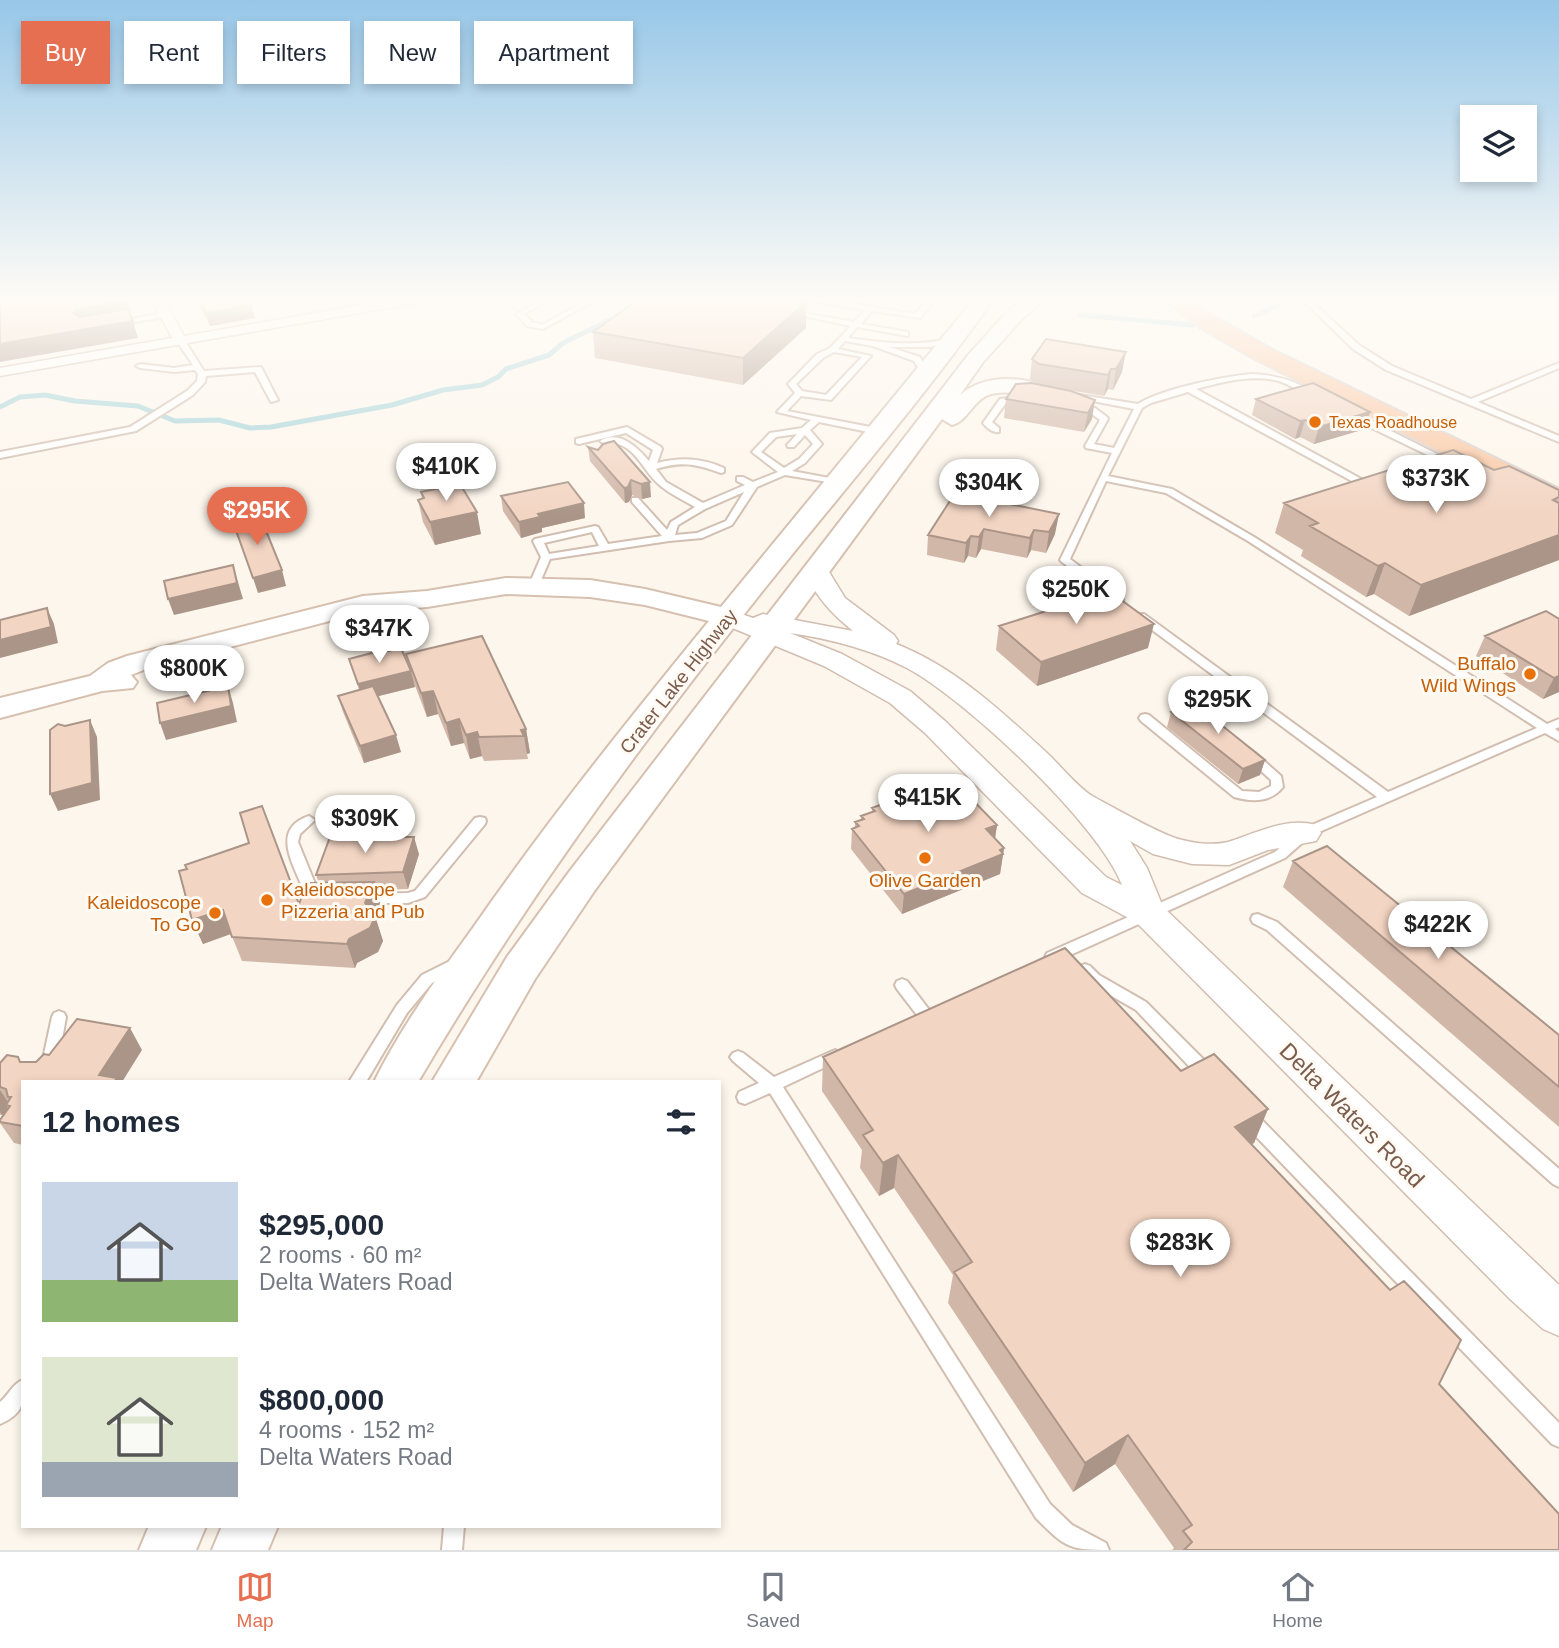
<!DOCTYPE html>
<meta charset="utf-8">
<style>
body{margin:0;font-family:Arial,sans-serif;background:#f2f2f3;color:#1f2937;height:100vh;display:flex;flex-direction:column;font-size:26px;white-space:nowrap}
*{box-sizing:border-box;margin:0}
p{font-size:23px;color:#747a83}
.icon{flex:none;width:38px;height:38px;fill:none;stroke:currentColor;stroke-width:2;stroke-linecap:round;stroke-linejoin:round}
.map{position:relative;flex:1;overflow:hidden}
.details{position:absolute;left:21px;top:1080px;width:700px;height:448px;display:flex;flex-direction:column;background:#fff;border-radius:0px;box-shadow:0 4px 10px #0003}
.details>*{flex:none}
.top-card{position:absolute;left:21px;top:21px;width:700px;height:63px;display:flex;gap:14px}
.controls{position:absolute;left:1460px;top:105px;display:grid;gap:14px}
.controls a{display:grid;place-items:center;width:77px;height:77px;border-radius:0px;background:#fff;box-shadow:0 4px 10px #0003;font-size:35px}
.price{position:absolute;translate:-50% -60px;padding:0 16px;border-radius:24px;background:#fff;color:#222;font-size:23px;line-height:46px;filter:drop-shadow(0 2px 4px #0008)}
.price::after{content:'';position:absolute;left:50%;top:42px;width:21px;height:16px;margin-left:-10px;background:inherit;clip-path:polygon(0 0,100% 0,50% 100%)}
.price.on{background:#e76f51;color:#fff}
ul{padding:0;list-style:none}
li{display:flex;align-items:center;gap:21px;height:175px;padding:0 21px}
li span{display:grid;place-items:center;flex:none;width:196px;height:140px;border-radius:0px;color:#555}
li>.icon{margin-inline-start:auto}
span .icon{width:84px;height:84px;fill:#fffc;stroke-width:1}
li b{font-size:30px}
h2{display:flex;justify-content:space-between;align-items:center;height:84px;padding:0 21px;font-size:30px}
.chip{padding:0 24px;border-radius:0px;background:#fff;box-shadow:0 4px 10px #0003;font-size:24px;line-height:63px}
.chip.on{background:#e76f51;color:#fff}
.dock{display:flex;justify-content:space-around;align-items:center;height:98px;border-top:2px solid #e0e1e3;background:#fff;font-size:19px;color:#747a83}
.dock a{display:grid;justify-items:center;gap:4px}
.dock .on{color:#e76f51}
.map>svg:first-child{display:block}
</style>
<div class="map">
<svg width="1559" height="1550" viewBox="0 0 1559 1550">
<rect width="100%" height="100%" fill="#fdf6ec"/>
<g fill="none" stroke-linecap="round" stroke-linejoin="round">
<path stroke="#a5d3da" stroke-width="5" d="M1312 299 1340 298
M1080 315 1193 325
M1254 316 1287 301 1300 300
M0 407 20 397 45 395 75 401 138 406 175 421 219 420 250 428 271 427 392 405 443 390 482 385 498 377 506 369 549 355 563 343 610 320"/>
<g stroke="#d1beb0" stroke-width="4">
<path id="service" d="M546 298H553L524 314 532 322 542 325 592 298H599L543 329 527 326 516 314Z
M816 298 915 314 930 298H936L920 318 872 311 861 324 908 332V336L857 327 848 338C883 343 918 347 952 338L956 340 930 347H889L920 357 929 372 925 374H922L914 361 873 346 845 341 838 349 871 356 831 400 801 396 787 411 881 429V433L878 434 819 422 810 430 822 444 805 463 792 471 840 480V484L785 475 757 487 732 525 702 538 669 541 550 559 538 587H530L529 585 541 557 533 541 535 539 595 526 598 527 608 544 662 536 632 502V498H638L667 530 671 522 695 507C685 501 672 495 662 487 642 473 635 438 604 444L600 441C619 430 636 446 649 461L653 450 626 433 579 444 576 443V439L627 427 661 447 662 449 657 463C682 457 701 458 724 468V472L721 473C695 464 683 461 656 469L666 482 703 503 745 485 737 481V477H743L753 482 778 472 752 452 770 433 802 428 811 420 777 412 795 393 788 384 817 354 830 348 851 326 789 313 793 311 854 322 865 310 815 302ZM834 352 862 357 826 395 802 391 796 384 823 358ZM797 434 787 445 788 447H794L805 435 813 444 799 459 784 468 761 452 776 437ZM744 492 726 521 697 533 675 535 678 525 705 509ZM592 532 599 546 549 554 544 543Z
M1301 298H1308L1359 345 1392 366 1471 399 1559 363V368L1478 402 1559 436V442L1386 370 1353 349Z
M166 312 170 314 169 316 118 325 114 323Z
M177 338H183L204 371 261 367 278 400 271 402 255 372 206 376 205 382 193 395 136 431 0 458V452L130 427 187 391 197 381 198 374 195 370 174 372 140 368 136 366 140 364 174 368 193 365 176 340Z
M1251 374C1275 375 1297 380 1316 395L1309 397C1300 391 1290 385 1279 381 1252 374 1222 382 1196 389L1365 481V485H1359L1188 392 1151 403 1142 408 1108 476 1172 489 1254 537 1547 724 1559 719V727L1555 729 1559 732V741L1545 733 1310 836 1285 858 1057 961 1052 962 1047 961 1045 957 1047 953 1275 852 1300 830 1377 797 1136 618 1135 616 1136 614H1144L1388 792 1537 728 1248 541 1166 493 1106 481 1070 559 1123 599V603H1115L1062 562 1060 560 1112 453 1086 448 1085 446 1100 420 1089 412 1075 407 1079 405 1095 408 1107 417 1108 419 1094 444 1114 448 1134 409 1077 398 1073 396 1074 394 1138 404C1161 389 1222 377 1251 374Z
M1023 396 1027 398 1026 400 1006 403 992 422 999 428V432C993 433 987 428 983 423L1000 399Z
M1351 414H1357L1455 463 1448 465 1351 418Z
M1145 714 1149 715 1242 791 1259 792 1271 786V780L1245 756 1251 752 1255 753 1281 776 1283 787C1270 803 1252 802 1234 797L1141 721 1139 718 1141 715Z
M309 816 315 820 300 834 298 842 320 896 318 900H308L306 896C296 868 268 830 309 816Z
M480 817 485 818 486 821 485 824 425 897 408 903H360L358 899 360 895 365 894 408 893 415 891 475 818Z
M1258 914 1277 922 1559 1169V1187L1553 1184 1267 930 1253 923 1251 919 1253 915Z
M454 959 459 961 461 965 459 969 432 983 407 1013 366 1082H349L397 1005 422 975Z
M1085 964 1090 966 1099 975 1146 1002 1214 1070 1216 1075 1214 1080 1208 1082 1202 1080 1136 1010 1089 983 1078 970 1080 966Z
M902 979 907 981 930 1011 932 1015 930 1019 925 1021 920 1019 897 989 895 985 897 981Z
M59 1011 64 1013 66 1017 57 1068 54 1073 49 1074 44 1073 41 1068 52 1017 54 1013Z
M835 1050 840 1052 843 1056 840 1060 783 1087 1050 1504 1072 1525 1106 1543 1109 1550C1068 1550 1065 1547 1036 1518L770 1093 745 1104 739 1102 737 1097 739 1092 759 1083 733 1061 730 1057 733 1053 738 1051 743 1053 774 1077Z
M1250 1112 1256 1114 1559 1423V1447L1552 1444 1244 1124 1242 1119 1244 1114Z
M23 1380C23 1403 25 1413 0 1424V1402C9 1395 12 1384 23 1380Z
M444 1526H464L462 1550H442Z"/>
</g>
<g stroke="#d1beb0" stroke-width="3">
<path id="minor" d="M151 298H163L184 336 402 298H428L422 302 0 376V368L172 338Z"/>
</g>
<g stroke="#d1beb0" stroke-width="3">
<path id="tertiary" d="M817 565 826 567 845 598 894 635 898 641 896 644C955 667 1001 711 1047 753 1060 765 1080 790 1094 797 1116 809 1153 830 1175 838 1190 843 1213 846 1228 842 1256 833 1286 817 1316 825L1321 833 1316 841 1268 850 1229 865 1192 864 1153 854 1130 841 1147 868 1163 907 1559 1285V1336L1543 1329 1510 1299 1136 922 1082 893 925 733 890 703 824 666 718 622 714 617 718 612 727 609 753 618 763 614 853 631C832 614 816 597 805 572L808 567ZM790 633C831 639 870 649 907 668 965 699 1099 824 1122 885L1106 877 945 721 910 691 842 654Z"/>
</g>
<g stroke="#d6c0b0" stroke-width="4">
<path id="secondary" d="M975 298H994C923 400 839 495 761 593 635 751 521 907 418 1082H374C401 1027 439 975 475 925 548 820 628 720 709 621L645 605 590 597 506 594 427 607 364 612 149 668 131 675 137 682 133 688 102 691 0 718V698L90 676 108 663 127 656 363 596 427 591 506 578 590 580 645 589 721 607Z
M1026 298H1046L1022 319 983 362 960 395C979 378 1007 376 1032 382L1035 387 1032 392C1017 395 1000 389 986 396 972 403 967 421 952 425L942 419 595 890 535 979 476 1082H432L507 957 569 872 969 354 1008 311Z
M149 1526H206L196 1550H139Z
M222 1526H278L268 1550H212Z"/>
</g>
<g stroke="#dad1cd" stroke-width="4">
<path id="trunk" d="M1162 298H1187L1215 317 1271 349 1559 489V509L1549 506 1255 359 1199 327Z"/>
</g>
<use href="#service" fill="#fff" fill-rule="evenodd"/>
<use href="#minor" fill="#fff" fill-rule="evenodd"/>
<use href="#tertiary" fill="#fff" fill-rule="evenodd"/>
<use href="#secondary" fill="#fff" fill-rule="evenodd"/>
<use href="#trunk" fill="#f9c8a4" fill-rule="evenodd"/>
</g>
<path fill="#d1b7a8" d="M195 298H247L255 318 210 326Z
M806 328 743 385 595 358 593 332Z
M1046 339 1122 372 1113 390 1108 389 1104 396 1039 385 1071 391 1092 419 1084 432 1004 418 1006 399 1036 384 1030 379 1032 359Z
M1256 399 1370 412 1365 429 1314 444 1300 437 1295 439 1252 415Z
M614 441 651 497 642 499 632 495 629 502 625 503 590 461 588 447 598 450Z
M1494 470 1559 490V560L1409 616 1374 594 1366 597 1301 556 1303 550 1275 533 1284 503Z
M421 492 481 534 435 545 423 522 418 500 422 499Z
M955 493 1055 534 1046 553 1031 550 1027 558 981 549 976 558 968 556 964 563 927 555 928 535Z
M501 496 585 518 542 528V532L521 538 503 511Z
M1559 619V692L1543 699 1476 656 1485 636Z
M999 626 1148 648 1037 686 996 650Z
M388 651 409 666 406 654 526 729 530 753 527 754 528 759 484 761 482 756 470 759 464 743 451 746 438 714 427 717 414 683 415 687 378 696 401 752 364 763 343 712 338 696 359 690 349 659Z
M1171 712 1265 760 1260 775 1238 784 1167 727Z
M885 794 997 825 995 838 1004 848 1000 874 902 914 851 849 852 829 855 828V822L861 820V816L872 812V808L884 803Z
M249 843 299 904 319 883 316 875 419 854 408 889 377 890 381 906 376 919 383 941 378 952 357 963 355 968 242 961 231 934 203 944 192 920 187 869Z
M1293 861 1559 1035V1127L1283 887Z
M142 1050 23 1082V1145L14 1143 0 1123V1120L5 1113 2 1115H0V1063L18 1057 21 1062H36L49 1055Z
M823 1057 1181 1071 1268 1109 1254 1143 1251 1144 1439 1384 1559 1550H1172L1174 1548 1115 1464 1073 1492 948 1303 953 1275 894 1188 879 1196 860 1168 862 1150 822 1091Z"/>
<path fill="#aa9588" d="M123 298H130H127L131 311 81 326 73 313 75 310Z
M806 302V328L743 385V358Z
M251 305 255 318 210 326 206 313Z
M133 321 138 338 0 362V344Z
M1126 352 1122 372 1113 390 1116 369Z
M1111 369 1108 389 1104 396 1108 375Z
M1095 400 1092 419 1084 432 1088 413Z
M1370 412 1365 429 1314 444 1319 427Z
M1305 420 1300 437 1295 439 1300 421Z
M631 480 632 495 629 502 625 503 624 488Z
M650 482 651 497 642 499 641 484Z
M584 503 585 518 542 528V532L521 538 519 522 538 514Z
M477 512 481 534 435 545 430 522Z
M1059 514 1055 534 1046 553 1049 532Z
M984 529 981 549 976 558 979 537Z
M1034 530 1031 550 1027 558 1030 538Z
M1559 535V560L1409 616 1421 585Z
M971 536 968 556 964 563 966 543Z
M1385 563 1374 594 1366 597 1378 566Z
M233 565 243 599 174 615 168 599Z
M282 570 286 586 258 593 253 578Z
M47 608 54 624 58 643 0 658V640Z
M1154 624 1148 648 1037 686 1041 662Z
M411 671 415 687 363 700 358 684Z
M1559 676V692L1543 699 1554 678Z
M228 686 233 703 237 722 166 740 160 723Z
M433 691 438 714 427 717 421 693Z
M459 719 464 743 451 746 446 723Z
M90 720 97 737 100 800 58 811 50 794Z
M526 729 530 753 527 754 524 736 521 730Z
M477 732 482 756 470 759 466 735Z
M396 735 401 752 364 763 360 746Z
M1265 760 1260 775 1238 784 1243 769Z
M997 825 994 845 986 829Z
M414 837 419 854 408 889 403 872Z
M1004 848 1000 874 902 914 904 894Z
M374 882 381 906 376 919 383 941 378 952 357 963 355 968 347 944Z
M223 910 233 933 203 944 192 920Z
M130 1028 142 1050 122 1082H103L99 1075Z
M0 1090 12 1108 10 1106 6 1105 9 1110 2 1115 0 1112Z
M1268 1109 1254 1143 1221 1161 1235 1127Z
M898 1155 894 1188 879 1196 883 1163Z
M1128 1435 1115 1464 1073 1492 1085 1463Z"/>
<path fill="#f3d5c3" stroke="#aa9588" stroke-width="2" d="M0 298H123L124 301 75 310 73 313 80 317 128 309 133 321 0 344Z
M198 298H247L251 305 206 313Z
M640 298H778L806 302 743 358 593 332Z
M1046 339 1126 352 1116 369H1111L1108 375 1039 364 1032 359Z
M1031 383 1071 391 1095 400 1088 413 1006 399 1016 384Z
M1313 383 1370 412 1319 427 1305 420 1300 421 1256 399Z
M614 441 650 482 641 484 631 480 628 487 624 488 588 447 598 450 603 444Z
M1453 450 1494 470 1509 466 1559 490V497L1553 500 1559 503V535L1421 585 1385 563 1378 566 1310 526 1318 523 1284 503Z
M568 482 584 503 538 514 540 517 519 522 501 496Z
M460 484 477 512 430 522 418 500 424 498 421 492Z
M955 493 1059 514 1049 532 1034 530 1030 538 984 529 979 537 971 536 966 543 928 535Z
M260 516 282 570 253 578 233 522Z
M233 565 237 583 168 599 164 581Z
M1109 591 1154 624 1041 662 999 626Z
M47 608 51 627 0 640V620Z
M1546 611 1559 619V676L1554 678 1485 636Z
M482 636 526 729 521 730 524 736 479 737 477 732 466 735 459 719 446 723 433 691 421 693 406 654Z
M401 648 411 671 358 684 349 659 387 649 388 651Z
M228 686 231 706 160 723 157 703Z
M373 686 396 735 360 746 338 696Z
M1194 703 1265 760 1243 769 1171 712Z
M90 720 92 783 50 794V730L58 724 65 726Z
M930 778 963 790 997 825 986 829 1004 848 1000 850 1003 854 904 894 852 829 859 826 855 822 864 819 861 816 875 811 872 808 891 801 885 794Z
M262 806 299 904 307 883 374 882 365 903 375 917 370 928 349 939 347 944 232 937 223 910 192 920 179 871 187 869 185 865 249 843 240 813Z
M330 837H414L403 872 316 875Z
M1327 846 1559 1035V1087L1293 861Z
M1065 948 1181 1071 1214 1054 1268 1109 1235 1127 1390 1290 1404 1281 1461 1340 1439 1384 1559 1514V1550H1184L1192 1542 1183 1531 1192 1525 1128 1435 1085 1463 954 1272 972 1262 898 1155 883 1163 863 1135 873 1130 823 1057Z
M77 1019 130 1028 99 1075 117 1078 114 1082H23V1126L0 1122V1120L10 1106 6 1105 11 1097H8L6 1089 0 1087V1063L7 1055 18 1057 20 1062H36L44 1054 49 1055Z"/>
<linearGradient id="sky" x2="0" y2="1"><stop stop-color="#97c7e8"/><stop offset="0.58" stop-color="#fefbf6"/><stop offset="1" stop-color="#fefbf6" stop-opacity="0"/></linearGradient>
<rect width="1559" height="515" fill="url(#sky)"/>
<g fill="#e8710a" stroke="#fffaf3" stroke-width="2.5">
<circle cx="1315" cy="422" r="7"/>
<circle cx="1530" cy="674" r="7"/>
<circle cx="925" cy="858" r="7"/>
<circle cx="267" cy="900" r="7"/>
<circle cx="215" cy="913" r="7"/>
</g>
<g text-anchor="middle" stroke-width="6" stroke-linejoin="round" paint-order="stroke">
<g font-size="16" fill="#c56008" stroke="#fffaf3" text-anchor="start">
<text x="1329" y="428">Texas Roadhouse</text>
</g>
<g font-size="19" fill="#c56008" stroke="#fffaf3" text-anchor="end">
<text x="1516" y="670">Buffalo<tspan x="1516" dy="22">Wild Wings</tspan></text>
<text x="925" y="887" text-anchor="middle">Olive Garden</text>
<text x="281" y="896" text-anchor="start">Kaleidoscope<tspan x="281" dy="22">Pizzeria and Pub</tspan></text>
<text x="201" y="909">Kaleidoscope<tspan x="201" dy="22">To Go</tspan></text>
</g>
<g font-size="19" fill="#7a5c4d" stroke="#fffaf3">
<text transform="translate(678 681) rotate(-52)" y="7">Crater Lake Highway</text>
</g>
<g font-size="23" fill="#7a5c4d" stroke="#fffaf3">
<text transform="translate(1352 1115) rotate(45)" y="8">Delta Waters Road</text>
</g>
</g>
</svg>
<div class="controls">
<a><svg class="icon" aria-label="layers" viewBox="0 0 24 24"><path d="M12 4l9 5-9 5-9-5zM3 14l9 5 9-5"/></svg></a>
</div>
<b class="price" style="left:446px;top:503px">$410K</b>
<b class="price" style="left:1436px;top:515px">$373K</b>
<b class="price" style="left:989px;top:519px">$304K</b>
<b class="price on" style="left:257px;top:547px">$295K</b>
<b class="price" style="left:1076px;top:626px">$250K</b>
<b class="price" style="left:379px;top:665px">$347K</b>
<b class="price" style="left:194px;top:705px">$800K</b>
<b class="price" style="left:1218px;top:736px">$295K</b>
<b class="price" style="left:928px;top:834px">$415K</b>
<b class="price" style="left:365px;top:855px">$309K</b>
<b class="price" style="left:1438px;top:961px">$422K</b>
<b class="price" style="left:1180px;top:1279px">$283K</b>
<div class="top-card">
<a class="chip on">Buy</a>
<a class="chip">Rent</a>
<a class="chip">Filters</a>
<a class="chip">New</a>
<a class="chip">Apartment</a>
</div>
<section class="details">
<h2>12 homes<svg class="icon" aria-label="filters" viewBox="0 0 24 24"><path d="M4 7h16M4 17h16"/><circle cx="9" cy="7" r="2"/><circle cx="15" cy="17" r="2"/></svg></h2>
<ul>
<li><span style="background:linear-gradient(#c9d6e8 70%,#8fb573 0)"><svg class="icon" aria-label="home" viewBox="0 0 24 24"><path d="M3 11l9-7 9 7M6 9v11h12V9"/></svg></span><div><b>$295,000</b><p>2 rooms · 60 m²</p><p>Delta Waters Road</p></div></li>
<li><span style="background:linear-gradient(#dfe7d0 75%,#9aa5b1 0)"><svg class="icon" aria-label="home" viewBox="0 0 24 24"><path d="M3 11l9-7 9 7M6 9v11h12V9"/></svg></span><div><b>$800,000</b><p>4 rooms · 152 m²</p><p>Delta Waters Road</p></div></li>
</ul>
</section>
</div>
<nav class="dock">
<a class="on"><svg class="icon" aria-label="map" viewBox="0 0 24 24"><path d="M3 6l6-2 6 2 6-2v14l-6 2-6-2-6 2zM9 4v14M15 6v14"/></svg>Map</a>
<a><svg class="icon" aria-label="saved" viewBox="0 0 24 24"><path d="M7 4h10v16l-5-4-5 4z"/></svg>Saved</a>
<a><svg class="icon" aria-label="home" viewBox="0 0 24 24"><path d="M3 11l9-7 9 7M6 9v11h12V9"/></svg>Home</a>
</nav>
